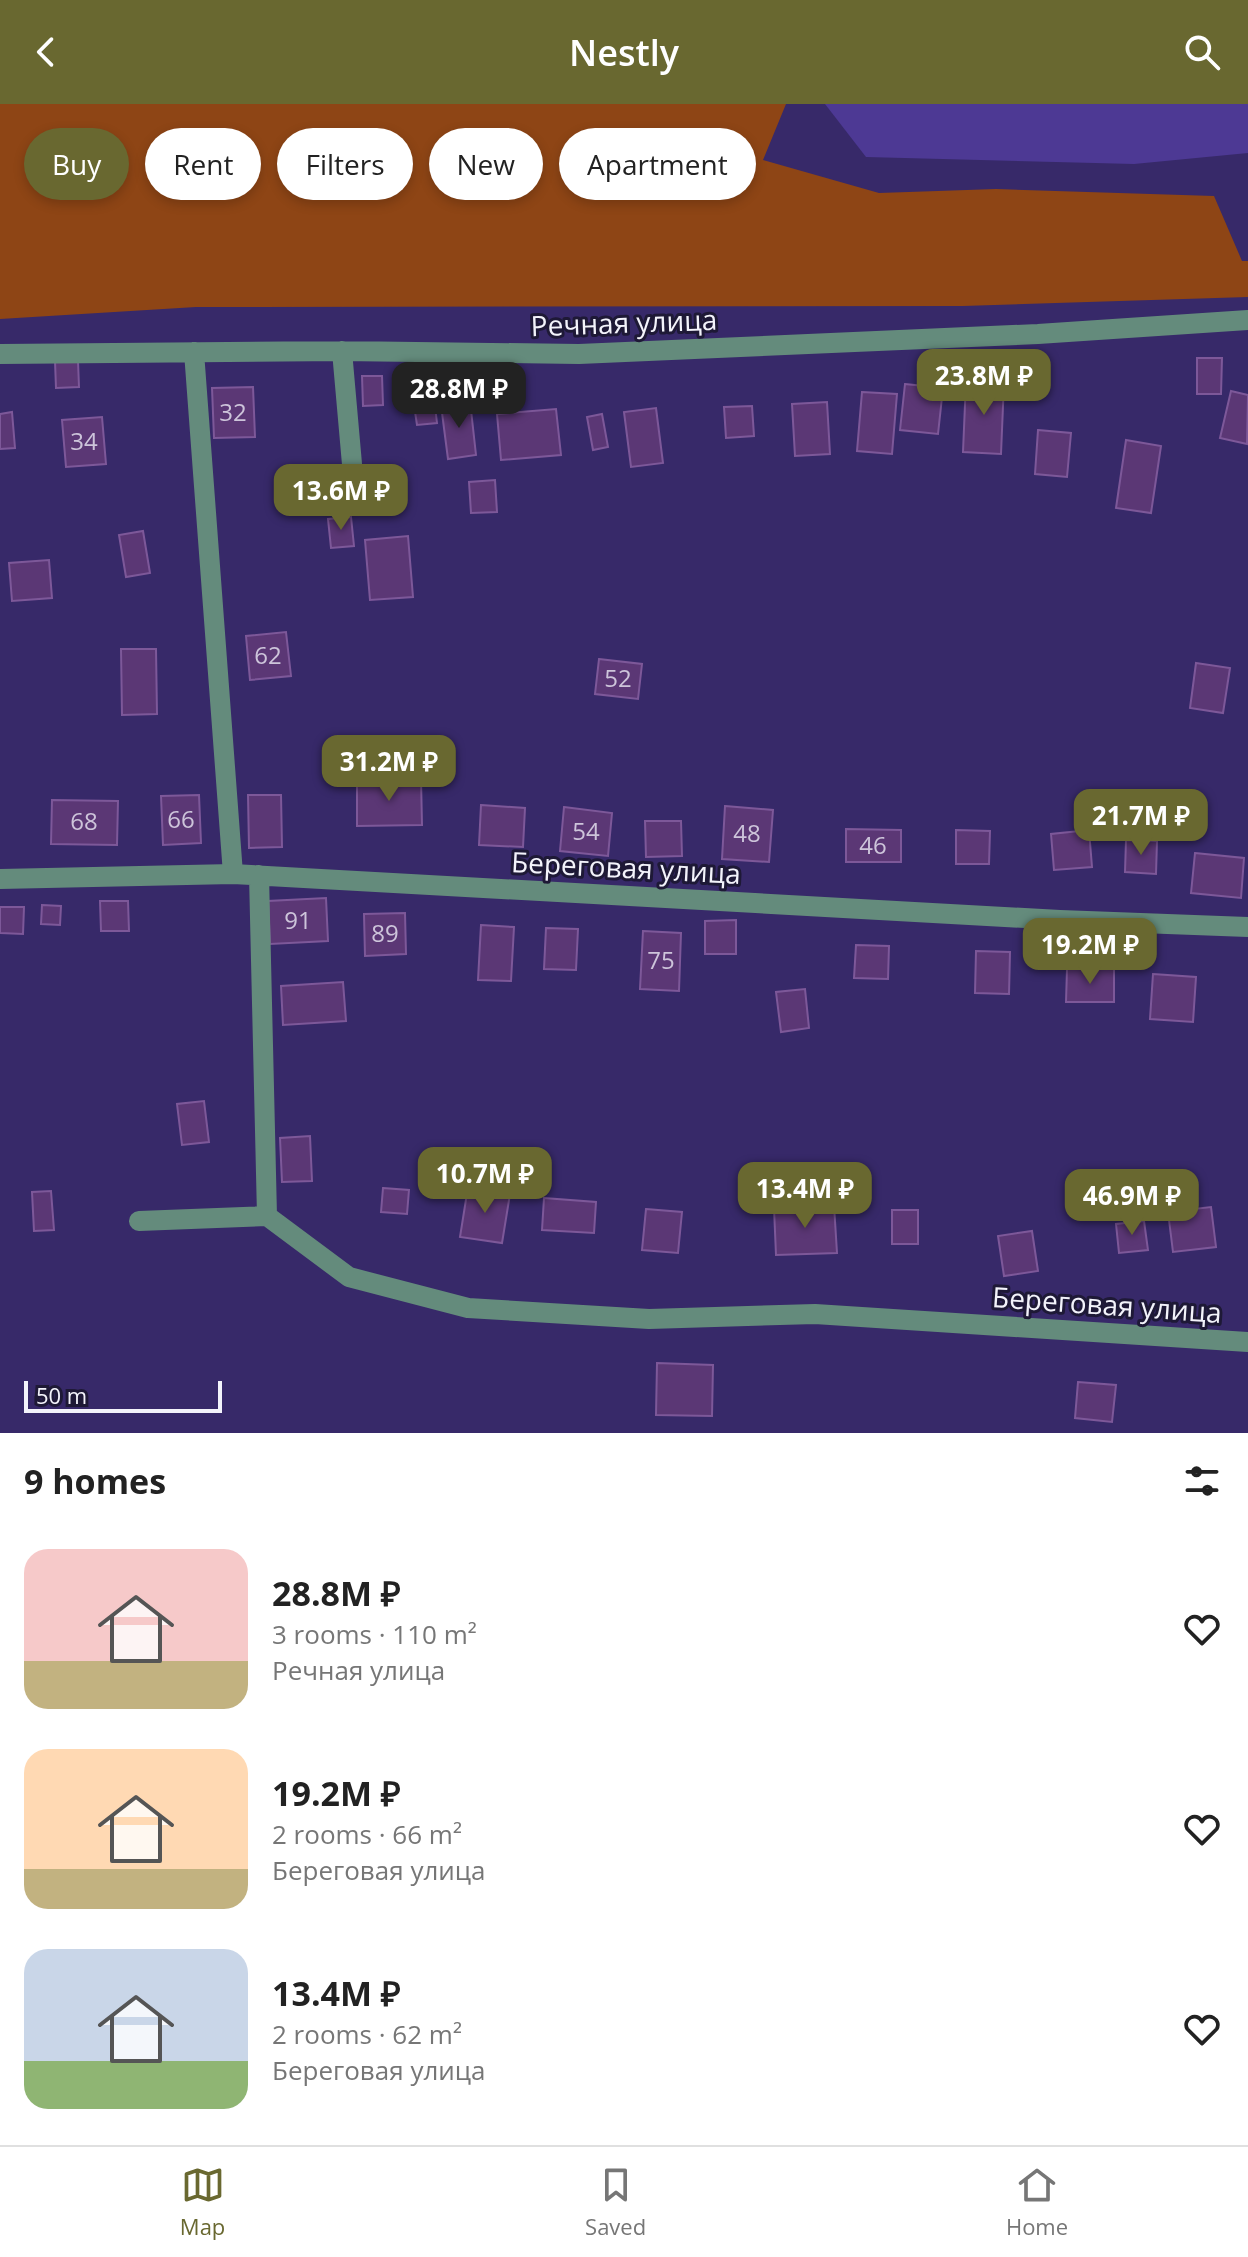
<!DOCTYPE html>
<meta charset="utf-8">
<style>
body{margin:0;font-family:"Open Sans",sans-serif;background:#f6f6f6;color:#222;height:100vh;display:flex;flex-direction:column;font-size:30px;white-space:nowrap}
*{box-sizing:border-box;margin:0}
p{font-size:26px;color:#767676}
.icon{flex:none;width:44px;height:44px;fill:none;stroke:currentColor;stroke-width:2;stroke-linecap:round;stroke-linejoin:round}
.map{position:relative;height:1329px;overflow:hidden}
.details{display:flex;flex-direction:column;background:#fff;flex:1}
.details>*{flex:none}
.guide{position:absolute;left:24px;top:24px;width:800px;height:72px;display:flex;gap:16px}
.scale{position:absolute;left:24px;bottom:20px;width:198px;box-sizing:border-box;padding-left:8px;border:4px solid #f3f3fb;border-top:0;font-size:22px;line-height:28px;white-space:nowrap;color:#f3f3fb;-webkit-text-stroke:6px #1e1936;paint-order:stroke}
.price{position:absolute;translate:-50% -68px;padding:0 18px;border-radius:16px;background:#696830;color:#fff;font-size:26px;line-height:52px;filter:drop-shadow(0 2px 4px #0008)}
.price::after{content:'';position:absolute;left:50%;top:48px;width:24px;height:18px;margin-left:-12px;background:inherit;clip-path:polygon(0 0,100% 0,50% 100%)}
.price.active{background:#222;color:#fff}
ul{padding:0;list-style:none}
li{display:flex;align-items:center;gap:24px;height:200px;padding:0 24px}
li span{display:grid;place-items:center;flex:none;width:224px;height:160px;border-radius:24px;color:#555}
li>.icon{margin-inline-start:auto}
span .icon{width:96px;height:96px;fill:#fffc;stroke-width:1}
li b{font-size:34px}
h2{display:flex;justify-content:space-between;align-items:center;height:96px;padding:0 24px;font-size:34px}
.chip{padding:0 28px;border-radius:36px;background:#fff;box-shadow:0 4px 12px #0003;font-size:28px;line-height:72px}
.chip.active{background:#696830;color:#fff}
header{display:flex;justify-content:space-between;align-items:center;height:104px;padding:0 24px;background:#696830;color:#fff;font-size:36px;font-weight:600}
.tabs{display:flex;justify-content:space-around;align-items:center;height:112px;border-top:2px solid #e0e0e0;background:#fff;font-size:22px;color:#767676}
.tabs a{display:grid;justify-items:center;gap:4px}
.tabs .active{color:#696830}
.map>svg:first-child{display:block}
</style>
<header><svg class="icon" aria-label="back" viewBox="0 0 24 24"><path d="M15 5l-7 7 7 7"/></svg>Nestly<svg class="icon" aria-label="search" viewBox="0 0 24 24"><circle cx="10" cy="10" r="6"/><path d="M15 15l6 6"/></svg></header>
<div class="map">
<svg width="1248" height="1329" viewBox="0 0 1248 1329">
<rect width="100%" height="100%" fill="#372969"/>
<path fill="#8e4515" d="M0 0H786L763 56 879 89 996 85 1214 92 1242 157H1248V193L963 202 196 203 0 215Z"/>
<path fill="#4d3994" d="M825 0H1248V49L1134 60 866 53Z"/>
<path fill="#5b3775" stroke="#7d5899" stroke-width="2" d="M1197 254H1222L1221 290H1197Z
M55 257H78L79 283 56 284Z
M362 272H382L383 301 363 302Z
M966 277 1004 278 1001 350 963 348Z
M905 280 943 284 938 330 900 326Z
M253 283 255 333 214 334 212 284Z
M433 285 437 319 417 321 412 288Z
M1231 287 1248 291 1247 340 1220 334Z
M862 288 897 290 892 350 857 347Z
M470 297 476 351 448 355 441 301Z
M827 298 830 350 795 352 792 300Z
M752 302 754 332 726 334 724 303Z
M656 304 663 359 631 363 624 308Z
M556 305 561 351 501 356 497 310Z
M12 308 15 344 0 345V310Z
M602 310 608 343 593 346 587 313Z
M102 313 106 360 66 363 62 316Z
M1038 326 1071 329 1067 373 1035 370Z
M1126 336 1161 342 1151 409 1116 404Z
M495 376 497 408 471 409 469 378Z
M351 413 354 442 331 444 328 415Z
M143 427 150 469 126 473 119 431Z
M408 432 413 493 370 496 365 436Z
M49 456 52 494 12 497 9 459Z
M286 528 291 572 250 576 246 532Z
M121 545H156L157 610 122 611Z
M599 555 642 560 638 595 595 590Z
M1196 559 1230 564 1223 609 1190 604Z
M421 675 422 721 357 722V676Z
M199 691 201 739 163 741 161 692Z
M248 691H281L282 743 249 744Z
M52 696 118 697 117 741 51 740Z
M481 701 525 704 523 743 479 741Z
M725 702 773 706 769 758 722 755Z
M564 703 612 709 608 752 560 747Z
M645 717H681L682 752 646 753Z
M846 725 901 726V758H846Z
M956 726 990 727 989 760H956Z
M1089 726 1092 763 1054 766 1051 730Z
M1126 736 1157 737 1156 770 1125 768Z
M1195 749 1244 754 1241 794 1191 789Z
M326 794 328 837 270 840 268 797Z
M100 797H128L129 827H101Z
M42 801 61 802 60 821 41 820Z
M0 803H24L23 830 0 829Z
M405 809 406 850 365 852 364 810Z
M736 816V850H705V817Z
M481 821 514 823 511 877 478 876Z
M546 824 578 825 576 866 544 865Z
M643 827 681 829 679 887 640 885Z
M856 841 889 842 888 875 854 874Z
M976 847 1010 848 1009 890 975 889Z
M1067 865H1114V898H1066Z
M1153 870 1196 873 1193 918 1150 915Z
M343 878 346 917 283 921 281 882Z
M805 885 809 924 781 928 776 888Z
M204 997 209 1038 182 1041 177 1000Z
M310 1032 312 1077 282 1078 280 1034Z
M468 1083 510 1090 502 1139 460 1133Z
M383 1084 409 1086 407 1110 381 1108Z
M51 1087 54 1126 34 1127 32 1088Z
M544 1094 596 1098 594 1129 542 1126Z
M834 1101 837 1149 776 1151 774 1104Z
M1211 1103 1216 1143 1173 1148 1168 1108Z
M646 1105 682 1108 678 1149 642 1146Z
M892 1106H918V1140H892Z
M1144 1117 1148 1146 1119 1149 1116 1120Z
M1032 1127 1038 1167 1004 1172 998 1132Z
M657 1259 713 1261 712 1312 656 1311Z
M1078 1278 1116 1281 1112 1318 1075 1314Z"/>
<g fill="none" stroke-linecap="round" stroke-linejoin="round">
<path stroke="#648b7c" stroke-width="20" d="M342 247 355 394
M194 248 233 770
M0 250 342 247 579 250 1038 230 1248 216
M259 771 267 1112
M0 775 233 770 1060 816 1248 823
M267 1112 349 1173 468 1204 649 1215 815 1210 1248 1238
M139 1117 267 1112"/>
</g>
<g text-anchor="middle" stroke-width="6" stroke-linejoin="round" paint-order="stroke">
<g font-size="24" fill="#cdc4da">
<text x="233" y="317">32</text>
<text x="84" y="346">34</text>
<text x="268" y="560">62</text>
<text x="618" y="583">52</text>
<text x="181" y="724">66</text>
<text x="84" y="726">68</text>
<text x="586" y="736">54</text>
<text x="747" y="738">48</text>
<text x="873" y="750">46</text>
<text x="298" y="825">91</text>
<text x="385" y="838">89</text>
<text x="661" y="865">75</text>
</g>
<g font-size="28" fill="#f3f3fb" stroke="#1e1936">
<text transform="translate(624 219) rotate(-2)" y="10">Речная улица</text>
<text transform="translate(626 764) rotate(3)" y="10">Береговая улица</text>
<text transform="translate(1107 1201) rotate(4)" y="10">Береговая улица</text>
</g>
</g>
</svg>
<div class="scale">50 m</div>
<b class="price" style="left:984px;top:313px">23.8M ₽</b>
<b class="price active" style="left:459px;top:326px">28.8M ₽</b>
<b class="price" style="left:341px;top:428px">13.6M ₽</b>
<b class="price" style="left:389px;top:699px">31.2M ₽</b>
<b class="price" style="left:1141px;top:753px">21.7M ₽</b>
<b class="price" style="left:1090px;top:882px">19.2M ₽</b>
<b class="price" style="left:485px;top:1111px">10.7M ₽</b>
<b class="price" style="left:805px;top:1126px">13.4M ₽</b>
<b class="price" style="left:1132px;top:1133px">46.9M ₽</b>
<div class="guide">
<a class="chip active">Buy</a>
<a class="chip">Rent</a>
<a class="chip">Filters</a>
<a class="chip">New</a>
<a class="chip">Apartment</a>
</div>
</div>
<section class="details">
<h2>9 homes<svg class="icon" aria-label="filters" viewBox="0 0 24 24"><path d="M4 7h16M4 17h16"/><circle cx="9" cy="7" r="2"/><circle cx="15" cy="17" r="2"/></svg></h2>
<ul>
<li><span style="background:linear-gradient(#f6c9c9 70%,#c2b280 0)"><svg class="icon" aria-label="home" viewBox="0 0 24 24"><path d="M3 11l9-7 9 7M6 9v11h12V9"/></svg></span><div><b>28.8M ₽</b><p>3 rooms · 110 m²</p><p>Речная улица</p></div><svg class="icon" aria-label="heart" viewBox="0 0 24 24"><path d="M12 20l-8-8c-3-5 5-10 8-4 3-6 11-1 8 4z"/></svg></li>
<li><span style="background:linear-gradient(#ffd9b3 75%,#c2b280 0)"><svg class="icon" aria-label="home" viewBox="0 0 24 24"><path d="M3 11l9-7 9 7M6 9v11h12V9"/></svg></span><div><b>19.2M ₽</b><p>2 rooms · 66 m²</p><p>Береговая улица</p></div><svg class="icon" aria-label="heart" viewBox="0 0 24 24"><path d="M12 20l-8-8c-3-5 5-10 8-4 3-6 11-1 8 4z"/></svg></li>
<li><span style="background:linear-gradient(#c9d6e8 70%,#8fb573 0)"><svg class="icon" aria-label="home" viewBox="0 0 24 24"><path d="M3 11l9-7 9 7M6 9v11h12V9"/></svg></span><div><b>13.4M ₽</b><p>2 rooms · 62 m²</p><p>Береговая улица</p></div><svg class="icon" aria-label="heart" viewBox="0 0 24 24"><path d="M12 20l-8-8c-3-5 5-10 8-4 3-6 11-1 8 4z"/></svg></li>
</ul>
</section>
<nav class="tabs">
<a class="active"><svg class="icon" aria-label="map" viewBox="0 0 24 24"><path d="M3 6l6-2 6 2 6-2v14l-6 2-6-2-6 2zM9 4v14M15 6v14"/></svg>Map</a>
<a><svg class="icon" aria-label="saved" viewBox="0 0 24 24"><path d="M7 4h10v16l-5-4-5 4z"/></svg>Saved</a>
<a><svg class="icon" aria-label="home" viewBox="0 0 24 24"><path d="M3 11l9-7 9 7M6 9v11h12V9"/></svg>Home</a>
</nav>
